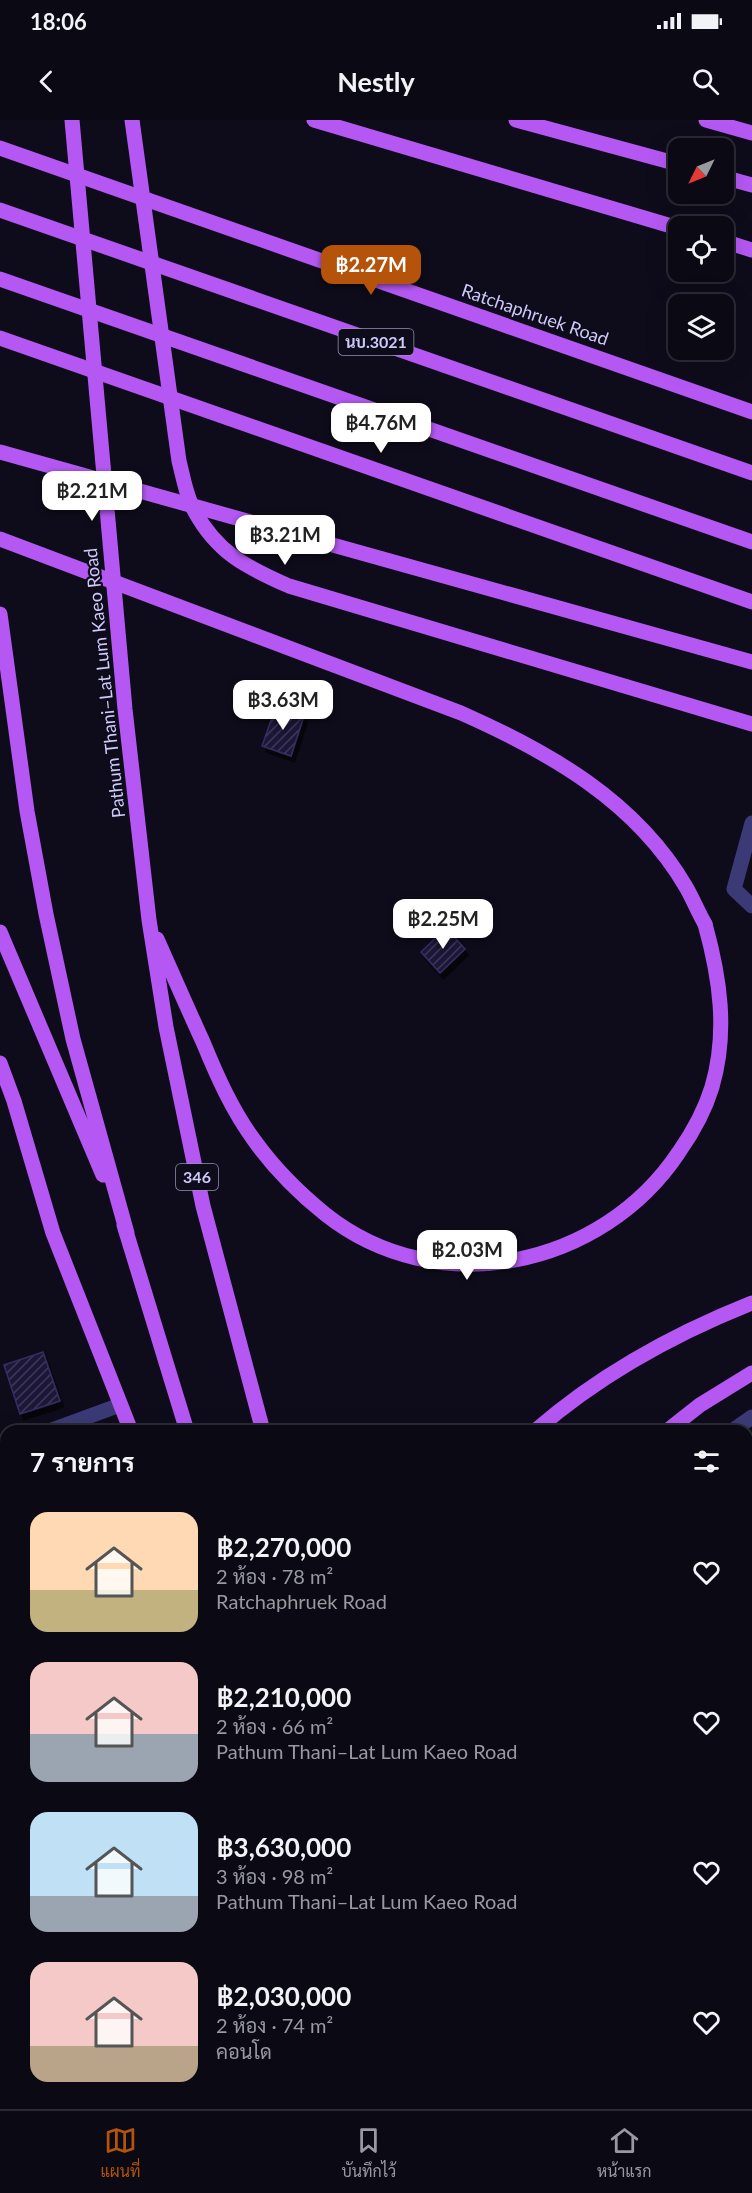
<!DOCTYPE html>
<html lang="th">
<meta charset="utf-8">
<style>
body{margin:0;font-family:Lato,Sarabun,sans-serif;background:#181722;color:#f1f3f6;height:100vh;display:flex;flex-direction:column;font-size:22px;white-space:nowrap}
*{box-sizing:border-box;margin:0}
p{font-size:20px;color:#999aa0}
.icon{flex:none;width:33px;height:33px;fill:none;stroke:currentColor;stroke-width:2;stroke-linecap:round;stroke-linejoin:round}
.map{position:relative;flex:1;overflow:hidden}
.drawer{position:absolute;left:0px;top:1305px;width:753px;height:684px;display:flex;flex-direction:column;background:#0a0914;border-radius:18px 18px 0 0;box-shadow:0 6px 24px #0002,0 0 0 2px #2a2a34}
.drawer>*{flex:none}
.needle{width:39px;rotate:227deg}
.tools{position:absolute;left:668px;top:18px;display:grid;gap:12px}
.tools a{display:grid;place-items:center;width:66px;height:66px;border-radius:12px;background:#0a0914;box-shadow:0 6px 24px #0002,0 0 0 2px #2a2a34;font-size:30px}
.price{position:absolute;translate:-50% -51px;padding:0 14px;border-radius:12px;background:#fff;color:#222;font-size:20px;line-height:39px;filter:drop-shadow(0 2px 3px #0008)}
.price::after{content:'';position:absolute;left:50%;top:36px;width:18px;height:14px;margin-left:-9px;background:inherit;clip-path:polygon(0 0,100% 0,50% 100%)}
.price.current{background:#b45309;color:#fff}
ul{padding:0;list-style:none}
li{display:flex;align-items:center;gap:18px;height:150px;padding:0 30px}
li span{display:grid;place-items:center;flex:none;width:168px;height:120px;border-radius:18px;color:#555}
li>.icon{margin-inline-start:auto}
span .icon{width:72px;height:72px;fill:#fffc;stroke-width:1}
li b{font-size:26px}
h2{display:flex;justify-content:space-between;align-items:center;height:72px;padding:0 30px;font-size:26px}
.status{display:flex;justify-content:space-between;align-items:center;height:42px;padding:0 30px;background:#0a0914;direction:ltr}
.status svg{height:16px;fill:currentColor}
header{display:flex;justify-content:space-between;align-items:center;height:78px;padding:0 30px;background:#0a0914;font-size:27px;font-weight:700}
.tabs{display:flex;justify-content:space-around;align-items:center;height:84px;border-top:2px solid #2a2a34;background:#0a0914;font-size:16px;color:#999aa0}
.tabs a{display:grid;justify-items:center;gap:3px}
.tabs .current{color:#b45309}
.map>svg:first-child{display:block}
</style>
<div class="status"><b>18:06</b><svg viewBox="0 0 49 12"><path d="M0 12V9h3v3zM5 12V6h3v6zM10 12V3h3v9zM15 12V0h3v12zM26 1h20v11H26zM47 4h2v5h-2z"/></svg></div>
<header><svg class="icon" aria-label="back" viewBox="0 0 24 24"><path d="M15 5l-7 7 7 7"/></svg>Nestly<svg class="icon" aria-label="search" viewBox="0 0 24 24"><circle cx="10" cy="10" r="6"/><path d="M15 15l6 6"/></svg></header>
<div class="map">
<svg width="752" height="1989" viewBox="0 0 752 1989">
<defs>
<pattern id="building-hatch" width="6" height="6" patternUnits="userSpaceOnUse" patternTransform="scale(1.5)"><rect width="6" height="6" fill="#1f1939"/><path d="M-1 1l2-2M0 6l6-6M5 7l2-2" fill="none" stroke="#3e3957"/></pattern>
<filter id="shadow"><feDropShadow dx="3.5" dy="6" stdDeviation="0" flood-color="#0009"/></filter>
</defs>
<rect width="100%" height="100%" fill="#0e0c1a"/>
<path fill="url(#building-hatch)" stroke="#362d64" stroke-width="1.5" filter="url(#shadow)" d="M276 586 304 596 291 636 262 626Z
M446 808 465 829 440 853 421 832Z
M43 1232 60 1281 20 1294 4 1245Z
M0 1464 3 1471 6 1470V1497L0 1499Z
M159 1983H205L189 1989H161Z"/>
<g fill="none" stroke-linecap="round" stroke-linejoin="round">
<path stroke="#3b3a76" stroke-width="15" d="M752 703 734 769 752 786
M49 1311 120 1285
M732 1311 752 1297
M0 1329 6 1327
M0 1364 6 1381
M0 1692 6 1690
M94 1983 96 1989
M529 1983 530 1989
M254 1989 269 1983"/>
<path stroke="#b558f3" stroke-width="15" d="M72 0 125 589 149 800 166 907 203 1086 263 1311
M132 0 179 341C183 356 186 376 194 390 217 433 246 447 289 466L752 604
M314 0 678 108
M516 0 678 44
M706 0 752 13
M723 57 752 65
M723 121 752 130
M0 494 27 691 46 794 73 919 127 1113
M0 812 103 1055
M157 819C172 853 187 887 203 922 217 956 232 990 254 1020 274 1048 299 1073 325 1094 437 1183 602 1148 679 1032 693 1012 705 990 712 967 728 912 720 858 705 804
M0 943 14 981 53 1113 131 1311
M124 1105 187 1311
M535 1311C598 1256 674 1214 752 1183
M667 1311 700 1285 752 1253
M371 1983 373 1989
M449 1983 451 1989
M483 1983 485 1989"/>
<path stroke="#b558f3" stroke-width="15" d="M0 28 752 292
M0 90 752 353
M0 159 752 422
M0 218 752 482
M0 332 752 542
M0 419 461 593C549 632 636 681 686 767 693 779 698 792 705 804"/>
</g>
<g text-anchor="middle" stroke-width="4.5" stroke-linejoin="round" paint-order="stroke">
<g fill="#0e0c1a" stroke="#9490b8" stroke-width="1.5">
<rect x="338.5" y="209" width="75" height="26" rx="4.5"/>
<rect x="176" y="1044" width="42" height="26" rx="4.5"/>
</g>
<g font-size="16" font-weight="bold" fill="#cdc9fb">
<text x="376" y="228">นบ.3021</text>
<text x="197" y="1063">346</text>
</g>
<g font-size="18" fill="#cdc9fb" stroke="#0e0c1a">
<text transform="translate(535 195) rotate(19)" y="6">Ratchaphruek Road</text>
<text transform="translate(105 563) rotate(-96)" y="6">Pathum Thani–Lat Lum Kaeo Road</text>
</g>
</g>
</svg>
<div class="tools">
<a><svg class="needle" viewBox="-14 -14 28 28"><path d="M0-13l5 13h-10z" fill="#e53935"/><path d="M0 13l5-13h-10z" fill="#999aa0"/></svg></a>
<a><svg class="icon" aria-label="locate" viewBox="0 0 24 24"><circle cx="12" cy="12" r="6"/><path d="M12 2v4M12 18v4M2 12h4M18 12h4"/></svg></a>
<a><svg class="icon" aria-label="layers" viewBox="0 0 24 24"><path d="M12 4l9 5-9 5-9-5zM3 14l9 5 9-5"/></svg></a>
</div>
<b class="price current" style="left:371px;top:176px">฿2.27M</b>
<b class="price" style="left:381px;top:334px">฿4.76M</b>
<b class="price" style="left:92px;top:402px">฿2.21M</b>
<b class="price" style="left:285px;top:446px">฿3.21M</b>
<b class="price" style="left:283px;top:611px">฿3.63M</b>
<b class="price" style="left:443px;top:830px">฿2.25M</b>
<b class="price" style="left:467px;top:1161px">฿2.03M</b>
<section class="drawer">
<h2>7 รายการ<svg class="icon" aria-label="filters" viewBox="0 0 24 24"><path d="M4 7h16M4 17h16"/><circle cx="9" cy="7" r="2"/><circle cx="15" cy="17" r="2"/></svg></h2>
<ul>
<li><span style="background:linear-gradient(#ffd9b3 65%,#c2b280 0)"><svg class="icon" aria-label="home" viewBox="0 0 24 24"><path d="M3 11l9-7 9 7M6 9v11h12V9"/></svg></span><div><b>฿2,270,000</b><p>2 ห้อง · 78 m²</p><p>Ratchaphruek Road</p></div><svg class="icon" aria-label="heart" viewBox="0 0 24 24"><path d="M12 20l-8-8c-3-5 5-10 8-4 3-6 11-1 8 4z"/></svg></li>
<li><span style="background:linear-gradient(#f6c9c9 60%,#9aa5b1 0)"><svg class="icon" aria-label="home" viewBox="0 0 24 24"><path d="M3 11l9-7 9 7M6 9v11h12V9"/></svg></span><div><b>฿2,210,000</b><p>2 ห้อง · 66 m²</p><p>Pathum Thani–Lat Lum Kaeo Road</p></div><svg class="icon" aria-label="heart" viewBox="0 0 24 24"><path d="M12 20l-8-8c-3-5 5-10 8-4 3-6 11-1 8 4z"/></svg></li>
<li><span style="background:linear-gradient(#bfe0f5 70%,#9aa5b1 0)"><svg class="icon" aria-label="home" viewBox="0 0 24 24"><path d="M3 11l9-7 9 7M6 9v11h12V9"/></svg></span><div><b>฿3,630,000</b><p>3 ห้อง · 98 m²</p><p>Pathum Thani–Lat Lum Kaeo Road</p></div><svg class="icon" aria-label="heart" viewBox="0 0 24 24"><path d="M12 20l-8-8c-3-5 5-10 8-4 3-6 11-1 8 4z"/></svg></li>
<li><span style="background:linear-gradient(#f6c9c9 70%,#b9a48a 0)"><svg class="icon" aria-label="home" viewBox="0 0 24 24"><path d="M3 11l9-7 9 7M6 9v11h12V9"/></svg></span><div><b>฿2,030,000</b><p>2 ห้อง · 74 m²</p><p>คอนโด</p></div><svg class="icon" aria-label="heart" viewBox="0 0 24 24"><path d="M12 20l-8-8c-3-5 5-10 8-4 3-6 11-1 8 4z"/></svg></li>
</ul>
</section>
</div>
<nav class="tabs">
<a class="current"><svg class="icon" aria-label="map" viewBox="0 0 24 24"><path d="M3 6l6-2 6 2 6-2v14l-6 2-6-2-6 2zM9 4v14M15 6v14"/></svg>แผนที่</a>
<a><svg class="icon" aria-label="saved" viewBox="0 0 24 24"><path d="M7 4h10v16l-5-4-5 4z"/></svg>บันทึกไว้</a>
<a><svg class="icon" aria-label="home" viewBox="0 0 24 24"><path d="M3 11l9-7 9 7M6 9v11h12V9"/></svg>หน้าแรก</a>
</nav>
